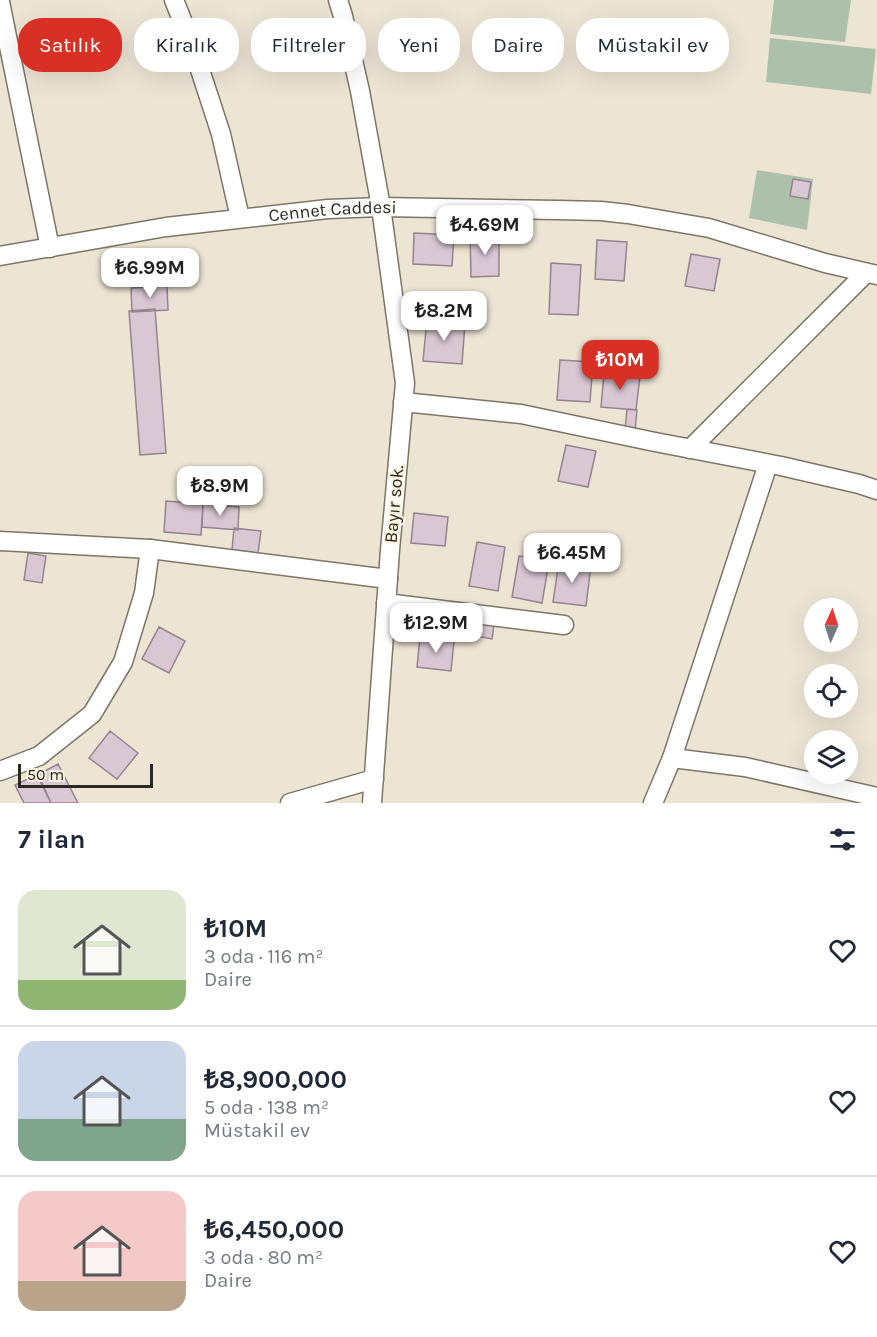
<!DOCTYPE html>
<html lang="tr">
<meta charset="utf-8">
<style>
body{margin:0;font-family:Karla,sans-serif;background:#f6f6f7;color:#1f2937;height:100vh;display:flex;flex-direction:column;font-size:22px;white-space:nowrap}
*{box-sizing:border-box;margin:0}
p{font-size:20px;color:#747a83}
.icon{flex:none;width:33px;height:33px;fill:none;stroke:currentColor;stroke-width:2;stroke-linecap:round;stroke-linejoin:round}
.map{position:relative;height:803px;overflow:hidden}
.drawer{display:flex;flex-direction:column;background:#fff;flex:1}
.drawer>*{flex:none}
.banner{position:absolute;left:18px;top:18px;width:842px;height:54px;display:flex;gap:12px}
.needle{width:39px;rotate:3deg}
.tools{position:absolute;left:804px;top:598px;display:grid;gap:12px}
.tools a{display:grid;place-items:center;width:54px;height:54px;border-radius:50%;background:#fff;box-shadow:0 6px 24px #0002;font-size:30px}
.scale{position:absolute;left:18px;bottom:15px;width:135px;box-sizing:border-box;padding-left:6px;border:3px solid #2c2923;border-top:0;font-size:16px;line-height:21px;white-space:nowrap;color:#2c2923;-webkit-text-stroke:4px #faf3e1;paint-order:stroke}
.price{position:absolute;translate:-50% -51px;padding:0 14px;border-radius:12px;background:#fff;color:#222;font-size:20px;line-height:39px;filter:drop-shadow(0 2px 3px #0008)}
.price::after{content:'';position:absolute;left:50%;top:36px;width:18px;height:14px;margin-left:-9px;background:inherit;clip-path:polygon(0 0,100% 0,50% 100%)}
.price.on{background:#d93025;color:#fff}
ul{padding:0;list-style:none}
li{display:flex;align-items:center;gap:18px;height:150px;padding:0 18px}
li+li{border-top:2px solid #e0e1e3}
li span{display:grid;place-items:center;flex:none;width:168px;height:120px;border-radius:18px;color:#555}
li>.icon{margin-inline-start:auto}
span .icon{width:72px;height:72px;fill:#fffc;stroke-width:1}
li b{font-size:26px}
h2{display:flex;justify-content:space-between;align-items:center;height:72px;padding:0 18px;font-size:26px}
.pill{padding:0 21px;border-radius:24px;background:#fff;box-shadow:0 6px 24px #0002;font-size:21px;line-height:54px}
.pill.on{background:#d93025;color:#fff}
.map>svg:first-child{display:block}
</style>
<div class="map">
<svg width="877" height="803" viewBox="0 0 877 803">
<rect width="100%" height="100%" fill="#ede5d4"/>
<path fill="#adc0a9" d="M774 0H851L845 42 770 34Z
M770 38 876 49 871 94 766 82Z
M757 170 813 179 807 230 749 218Z"/>
<path fill="#d9c7d3" stroke="#94848f" stroke-width="1.5" d="M793 179 811 182 808 199 790 196Z
M414 233 454 235 452 266 413 264Z
M470 235H499V276L471 277Z
M597 240 627 242 624 281 595 279Z
M691 254 720 259 714 291 685 286Z
M551 263 581 265 578 315 549 314Z
M167 286 168 310 132 312 131 288Z
M155 309 166 453 140 455 129 311Z
M427 319 465 323 462 364 423 361Z
M612 343 647 345 645 376 610 373Z
M560 360 593 362 590 402 557 400Z
M604 373 640 376 636 410 601 407Z
M627 409 637 410 635 431 625 430Z
M566 445 596 451 588 487 558 481Z
M166 501 203 504 201 535 164 532Z
M203 504 239 507 238 530 202 527Z
M414 513 448 517 445 546 411 543Z
M234 528 261 531 258 553 232 550Z
M477 542 505 547 498 591 469 586Z
M28 553 46 556 42 583 24 580Z
M519 556 549 561 542 603 512 597Z
M559 561 591 565 586 606 553 602Z
M461 614 476 616 473 637 457 635Z
M477 621 494 624 492 639 475 636Z
M159 627 185 641 169 673 142 659Z
M420 637 454 641 451 671 417 667Z
M110 731 138 753 117 779 89 758Z
M58 764 78 803H51L37 775Z
M38 774 51 803H24L15 785Z"/>
<g fill="none" stroke-linecap="round" stroke-linejoin="round">
<g stroke="#7d7666" stroke-width="21">
<g id="minor">
<path d="M174 0 192 45 221 134 240 218"/>
<path d="M338 0 343 16 360 91 381 207 405 383 390 550 372 803"/>
<path d="M0 2 50 248"/>
<path id="s1" d="M0 256 166 227 328 209 381 207 558 210 601 211 628 214 709 228 825 263 877 275"/>
<path d="M403 402 521 414 655 442 781 466 859 484 877 490"/>
<path d="M690 449 866 273"/>
<path d="M0 541 150 549 388 579"/>
<path d="M386 603 564 625"/>
<path d="M672 758 745 767 877 797"/>
<path d="M0 771 39 756 92 714 123 662 144 593 150 549"/>
<path d="M290 803 374 779"/>
<path d="M653 803 672 758 768 464"/>
</g>
</g>
<use href="#minor" stroke="#fff" stroke-width="18"/>
</g>
<g text-anchor="middle" stroke-width="4.5" stroke-linejoin="round" paint-order="stroke">
<g font-size="18" fill="#2c2923" stroke="#faf3e1">
<text dy="6" stroke="none"><textPath href="#s1" startOffset="336">Cennet Caddesi</textPath></text>
<text transform="translate(394 504) rotate(-85)" y="6">Bayır sok.</text>
</g>
</g>
</svg>
<div class="tools">
<a><svg class="needle" viewBox="-14 -14 28 28"><path d="M0-13l5 13h-10z" fill="#e53935"/><path d="M0 13l5-13h-10z" fill="#747a83"/></svg></a>
<a><svg class="icon" aria-label="locate" viewBox="0 0 24 24"><circle cx="12" cy="12" r="6"/><path d="M12 2v4M12 18v4M2 12h4M18 12h4"/></svg></a>
<a><svg class="icon" aria-label="layers" viewBox="0 0 24 24"><path d="M12 4l9 5-9 5-9-5zM3 14l9 5 9-5"/></svg></a>
</div>
<div class="scale">50 m</div>
<b class="price" style="left:485px;top:256px">₺4.69M</b>
<b class="price" style="left:150px;top:299px">₺6.99M</b>
<b class="price" style="left:444px;top:342px">₺8.2M</b>
<b class="price on" style="left:620px;top:391px">₺10M</b>
<b class="price" style="left:220px;top:517px">₺8.9M</b>
<b class="price" style="left:572px;top:584px">₺6.45M</b>
<b class="price" style="left:436px;top:654px">₺12.9M</b>
<div class="banner">
<a class="pill on">Satılık</a>
<a class="pill">Kiralık</a>
<a class="pill">Filtreler</a>
<a class="pill">Yeni</a>
<a class="pill">Daire</a>
<a class="pill">Müstakil ev</a>
</div>
</div>
<section class="drawer">
<h2>7 ilan<svg class="icon" aria-label="filters" viewBox="0 0 24 24"><path d="M4 7h16M4 17h16"/><circle cx="9" cy="7" r="2"/><circle cx="15" cy="17" r="2"/></svg></h2>
<ul>
<li><span style="background:linear-gradient(#dfe7d0 75%,#8fb573 0)"><svg class="icon" aria-label="home" viewBox="0 0 24 24"><path d="M3 11l9-7 9 7M6 9v11h12V9"/></svg></span><div><b>₺10M</b><p>3 oda · 116 m²</p><p>Daire</p></div><svg class="icon" aria-label="heart" viewBox="0 0 24 24"><path d="M12 20l-8-8c-3-5 5-10 8-4 3-6 11-1 8 4z"/></svg></li>
<li><span style="background:linear-gradient(#c9d6e8 65%,#7fa58c 0)"><svg class="icon" aria-label="home" viewBox="0 0 24 24"><path d="M3 11l9-7 9 7M6 9v11h12V9"/></svg></span><div><b>₺8,900,000</b><p>5 oda · 138 m²</p><p>Müstakil ev</p></div><svg class="icon" aria-label="heart" viewBox="0 0 24 24"><path d="M12 20l-8-8c-3-5 5-10 8-4 3-6 11-1 8 4z"/></svg></li>
<li><span style="background:linear-gradient(#f6c9c9 75%,#b9a48a 0)"><svg class="icon" aria-label="home" viewBox="0 0 24 24"><path d="M3 11l9-7 9 7M6 9v11h12V9"/></svg></span><div><b>₺6,450,000</b><p>3 oda · 80 m²</p><p>Daire</p></div><svg class="icon" aria-label="heart" viewBox="0 0 24 24"><path d="M12 20l-8-8c-3-5 5-10 8-4 3-6 11-1 8 4z"/></svg></li>
</ul>
</section>
